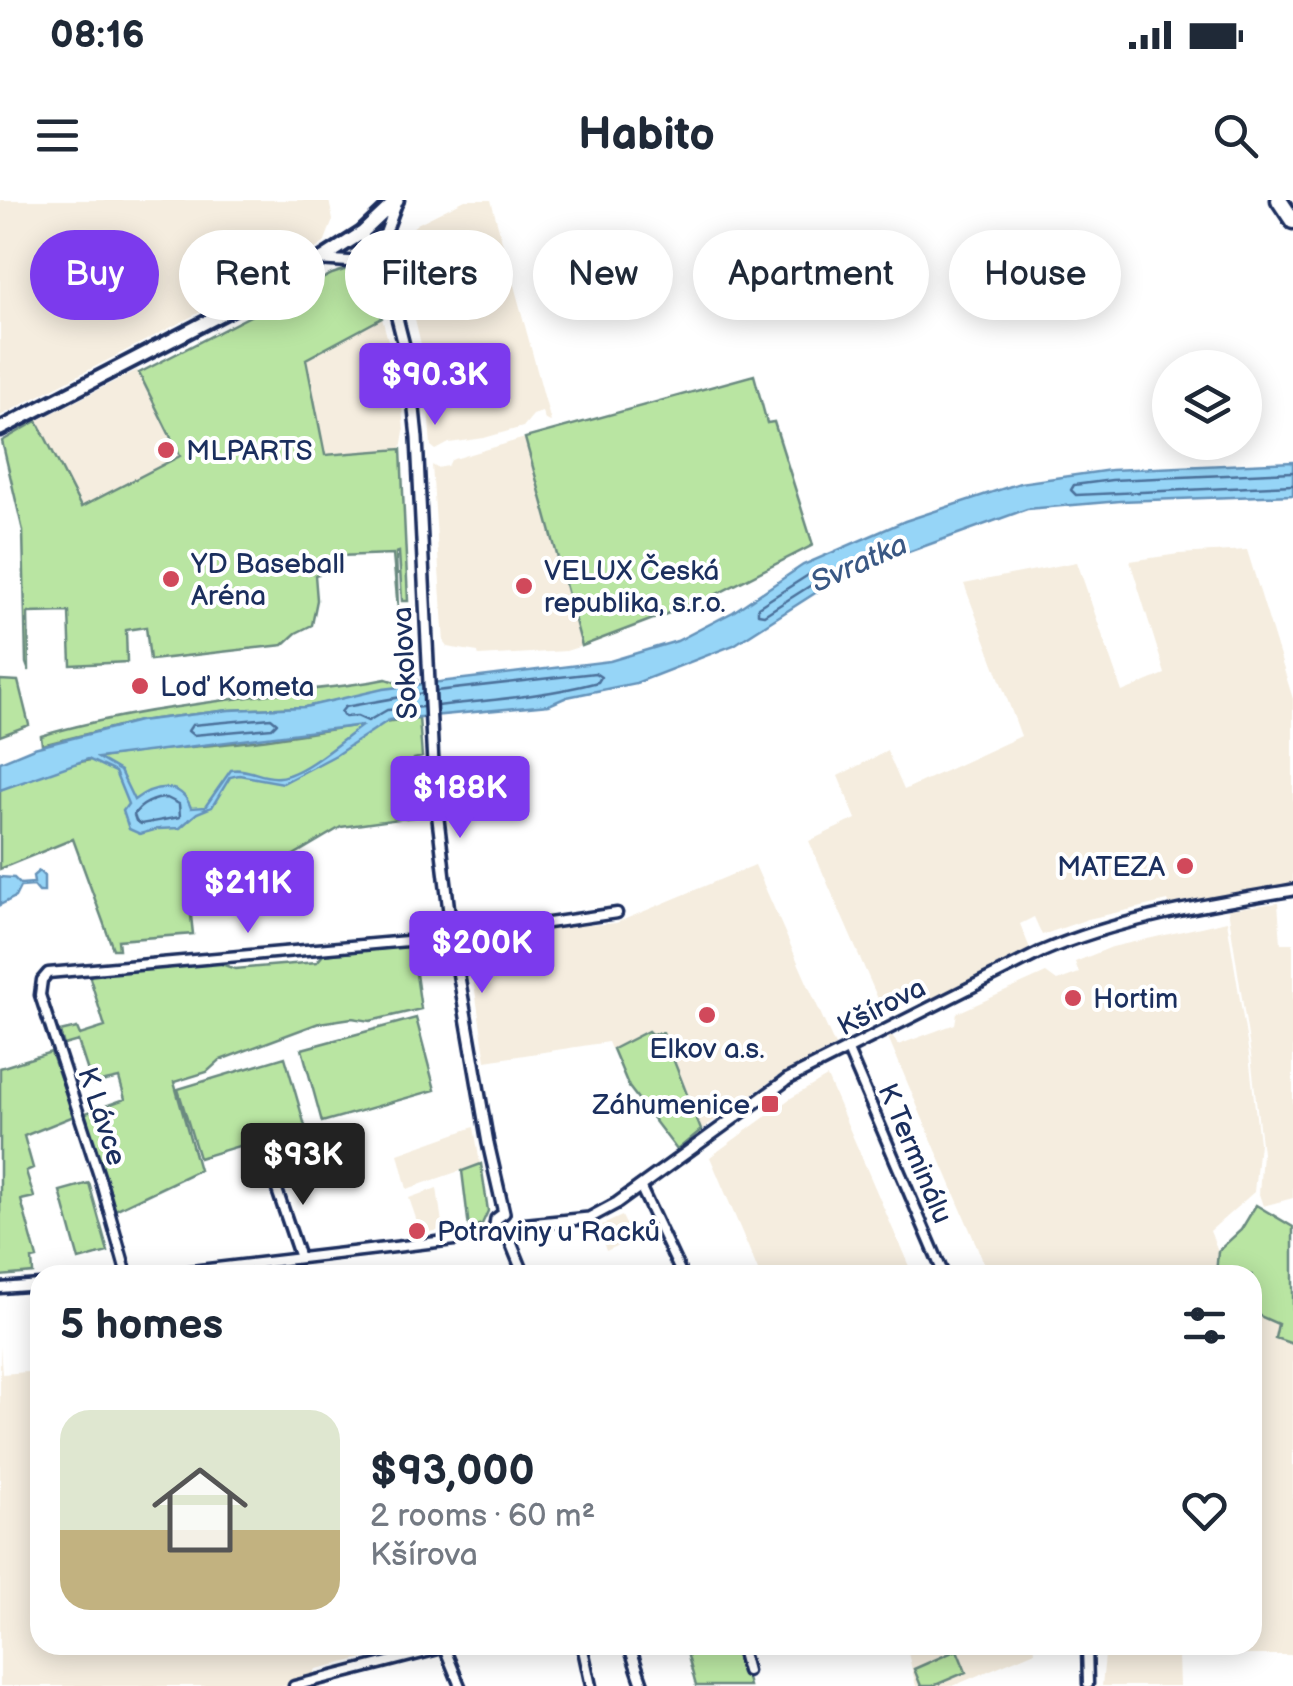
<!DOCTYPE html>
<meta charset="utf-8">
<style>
body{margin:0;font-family:"Balsamiq Sans",sans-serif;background:#f2f2f3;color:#1f2937;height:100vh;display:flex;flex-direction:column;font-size:38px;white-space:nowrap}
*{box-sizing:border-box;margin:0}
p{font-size:32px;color:#747a83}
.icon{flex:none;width:55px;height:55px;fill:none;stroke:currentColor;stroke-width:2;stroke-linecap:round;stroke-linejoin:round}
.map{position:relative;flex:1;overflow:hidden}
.sheet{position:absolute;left:30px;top:1065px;width:1232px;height:390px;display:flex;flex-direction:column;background:#fff;border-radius:30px;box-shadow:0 5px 25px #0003}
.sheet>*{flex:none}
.hud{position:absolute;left:30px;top:30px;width:1235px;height:90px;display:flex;gap:20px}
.tools{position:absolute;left:1152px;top:150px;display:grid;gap:20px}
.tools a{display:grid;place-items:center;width:110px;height:110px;border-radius:50%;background:#fff;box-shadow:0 5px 25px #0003;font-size:50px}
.price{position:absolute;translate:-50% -85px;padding:0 22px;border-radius:10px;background:#7c3aed;color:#fff;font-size:32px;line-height:65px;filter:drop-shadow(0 2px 5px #0008)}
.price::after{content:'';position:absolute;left:50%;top:60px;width:30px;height:22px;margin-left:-15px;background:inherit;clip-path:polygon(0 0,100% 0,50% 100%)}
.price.on{background:#222;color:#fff}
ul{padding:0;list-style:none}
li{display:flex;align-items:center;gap:30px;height:250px;padding:0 30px}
li span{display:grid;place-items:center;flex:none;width:280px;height:200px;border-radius:30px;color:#555}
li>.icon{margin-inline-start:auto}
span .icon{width:120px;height:120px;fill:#fffc;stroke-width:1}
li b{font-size:42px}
h2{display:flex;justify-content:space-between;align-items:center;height:120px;padding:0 30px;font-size:42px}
.pill{padding:0 35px;border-radius:45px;background:#fff;box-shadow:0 5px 25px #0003;font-size:35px;line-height:90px}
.pill.on{background:#7c3aed;color:#fff}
.status{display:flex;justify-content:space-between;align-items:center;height:70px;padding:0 50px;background:#fff;direction:ltr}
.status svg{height:28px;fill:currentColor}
header{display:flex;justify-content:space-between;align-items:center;height:130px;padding:0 30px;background:#fff;font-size:45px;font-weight:800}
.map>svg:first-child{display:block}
</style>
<div class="status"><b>08:16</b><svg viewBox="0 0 49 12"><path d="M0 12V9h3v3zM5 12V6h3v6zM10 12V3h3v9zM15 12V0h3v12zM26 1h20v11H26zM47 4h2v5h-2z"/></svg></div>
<header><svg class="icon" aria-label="menu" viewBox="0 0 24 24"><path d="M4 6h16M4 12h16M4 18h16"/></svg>Habito<svg class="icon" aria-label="search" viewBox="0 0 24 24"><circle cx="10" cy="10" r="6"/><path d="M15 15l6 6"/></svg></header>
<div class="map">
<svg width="1293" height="1486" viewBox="0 0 1293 1486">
<rect width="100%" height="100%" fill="#fff"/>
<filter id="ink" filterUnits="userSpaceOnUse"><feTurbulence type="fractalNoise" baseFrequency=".01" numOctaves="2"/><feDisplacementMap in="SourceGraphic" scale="20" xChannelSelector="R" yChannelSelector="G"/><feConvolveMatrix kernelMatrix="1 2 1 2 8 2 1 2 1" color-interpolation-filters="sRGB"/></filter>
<g filter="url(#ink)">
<path fill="#f5eddf" d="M0 0H329L333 20 324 43 293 64 0 216Z
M465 0H491L551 222 545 220 542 212 533 215 523 227 484 238 449 243 436 250 431 246 424 157 399 51 408 32 417 24Z
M382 118 400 185 404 231 401 249 325 255 306 158Z
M137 170 181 256 80 307 37 221Z
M525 238 582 446 566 451 479 456 478 452 447 447 444 443 432 265 437 268 448 266 451 260Z
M1247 350 1293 499V684L1171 708 1168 701 1088 719 1042 735 1034 717 1020 724 1029 746 1028 751 932 798 930 793 885 815 809 641 856 619 838 576 887 551 904 590 1021 536 964 384 1077 362 1122 492 1165 474 1130 361 1179 354Z
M755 665 835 846 778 876 701 930 662 833 651 835 648 832 611 849 608 842 486 861 467 740 540 729 616 723Z
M1278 703 1281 743H1293V998L1263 1006 1259 994 1262 953 1251 855 1228 709Z
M1227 721 1249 855 1259 943 1254 992 1210 1031 1218 1051 1216 1075H989L888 837 892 835 898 845 955 824 957 813 1046 773 1057 781 1079 773 1075 762 1112 747Z
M827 877 911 1071 902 1075H760L710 957 791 898Z
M474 927 480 964 407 989 398 954Z
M437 988 443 1030 421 1033 409 998Z
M622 1016 633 1039 606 1051 598 1027Z
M1253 1113 1278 1124 1275 1137 1293 1144V1455H1178L1179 1486H1102L1105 1455H1133L1134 1445H1252Z
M0 1146 2 1174 40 1171V1445H420L316 1469 307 1486H0Z
M906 1445H1034L1035 1451 953 1486H916Z"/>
<path fill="#b9e5a2" stroke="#6a8a80" stroke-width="2.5" d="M347 69 368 76 382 118 306 159 325 255 401 249 408 401H402L399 352 396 353 398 409 393 354 337 356 335 369 315 375 317 400 312 425 296 433 283 445 150 460 146 427 126 430 127 462 71 465 69 412 28 413 29 471 26 463 23 331 2 241 37 221 81 307 180 256 139 173 332 74Z
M754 175 767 223 774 222 813 345 711 397 582 446 525 238Z
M386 479 395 482 417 480V484L305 507 229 510 139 521 42 545 41 536C115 514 194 504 270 494 309 489 347 487 386 479Z
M0 480 18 481 29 525 0 536Z
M419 518 422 557 414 559 421 616 341 627 191 716 193 734 118 740 119 749H113L73 639 0 669V590C80 550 166 551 253 541 308 534 363 523 419 518Z
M412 746 421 809 370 821 352 818 319 823 220 860 207 872 174 882 199 970 113 1011 83 914 125 899 119 878 92 884 78 841 64 845 60 832 77 828 80 835 105 827 90 778 91 772 216 762 235 769 317 762 323 755Z
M416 818 435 890 322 922 302 849Z
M648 831 651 834 663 833 701 930 677 950 629 887 613 849Z
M51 852 74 916 24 936 33 968 26 971 34 997 21 1000 37 1058 32 1059 33 1073 0 1076V868Z
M285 857 305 926 199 958 178 889Z
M481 964 488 1011 482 1024 469 1028 462 971Z
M89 983 108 1052 79 1060 60 991Z
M1256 1005 1293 1027V1144L1275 1138 1278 1124 1253 1113 1252 1075H1216L1218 1051 1241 1030Z
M685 1445H712L714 1454 723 1455 728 1445H738L749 1486H696Z
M957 1450 966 1472 933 1486H921L914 1469Z"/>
<path fill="#96d5f7" stroke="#6593ba" stroke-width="2.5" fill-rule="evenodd" d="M1293 262V295L1120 301 1027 309 842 376 734 445 636 483 567 497 549 505 389 520 336 555 283 583 239 575 230 577 212 607 197 613 180 628 158 629 140 634 129 629 123 611 128 604 115 572 88 559 0 590V562L34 548 139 521 229 510 305 507 383 489 610 461 677 441 733 412 803 365 905 321 1020 283 1111 270ZM363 525C342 540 303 575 279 577 262 579 248 567 231 570L205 607 191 608C181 580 154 585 134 600L120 571 98 558Z
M39 671 44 676V692H39L34 686 20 687 15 697 0 705V677L14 678 20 684 34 683 33 676Z"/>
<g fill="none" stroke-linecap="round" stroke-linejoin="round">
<path stroke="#4c719b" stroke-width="2.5" d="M1293 272 1112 280 1074 285 1071 290 1076 295 1293 285
M813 372 818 376 816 382 764 415 758 414V407Z
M436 491 595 473 601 477 598 482C545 496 492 500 437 506
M423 493 345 507 341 512 345 517 357 516 368 521 387 510 423 507
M271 518 277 523 272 528 193 535 188 531 192 525Z
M167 598 179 604 180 617 141 624 136 621 134 615C140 604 155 598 167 598Z"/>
<g stroke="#1b2f5e" stroke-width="15">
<path id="minor" d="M847 848 944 1075
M270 969 300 1058
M640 986 682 1075
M127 1075 101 982 40 795 42 780 48 773 452 737 617 713
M157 1075 471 1038 495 1030
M0 1088 40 1085
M582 1445 591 1486
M740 1445 747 1471
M1087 1445 1088 1484
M444 1447 460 1486
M294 1486 454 1445"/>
</g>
<g stroke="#1b2f5e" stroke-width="16">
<path id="tertiary" d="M362 33 394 106 410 169 417 238 434 585 452 737 488 943 504 1013
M324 60 357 62 378 74
M392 93 383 40 397 2
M504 1013 496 1019 495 1026 500 1036 509 1038
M520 1025 589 1018 617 1003 788 879 1041 752C1120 718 1209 704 1293 690
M509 1038 524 1075
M629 1445 643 1486"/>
</g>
<g stroke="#1b2f5e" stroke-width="19">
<path id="primary" d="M0 229 295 76 362 33 397 0"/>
</g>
<g stroke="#1b2f5e" stroke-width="21">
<path id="motorway" d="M1279 0 1293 21"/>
</g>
<use href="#minor" stroke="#fff" stroke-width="8"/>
<use href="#tertiary" stroke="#fff" stroke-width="9"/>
<use href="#primary" stroke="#fff" stroke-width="11"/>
<use href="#motorway" stroke="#fff" stroke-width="14"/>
</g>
</g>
<g fill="#d1495b" stroke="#fff" stroke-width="4">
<circle cx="166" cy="250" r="10"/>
<circle cx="171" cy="379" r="10"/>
<circle cx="524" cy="386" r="10"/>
<circle cx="140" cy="486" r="10"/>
<circle cx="1185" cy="666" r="10"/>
<circle cx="1073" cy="798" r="10"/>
<circle cx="707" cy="815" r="10"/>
<rect x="760" y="894" width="20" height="20" rx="5"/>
<circle cx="417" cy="1031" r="10"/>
</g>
<g text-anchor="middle" stroke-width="8" stroke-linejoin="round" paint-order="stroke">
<g font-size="28" fill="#1b2f5e" stroke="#fff" text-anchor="start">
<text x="186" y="260">MLPARTS</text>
<text x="191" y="373">YD Baseball<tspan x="191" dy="32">Aréna</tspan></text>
<text x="544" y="380">VELUX Česká<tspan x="544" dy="32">republika, s.r.o.</tspan></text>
<text x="160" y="496">Loď Kometa</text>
<text x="1165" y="676" text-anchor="end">MATEZA</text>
<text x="1093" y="808">Hortim</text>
<text x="707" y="858" text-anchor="middle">Elkov a.s.</text>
<text x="750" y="914" text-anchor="end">Záhumenice</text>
<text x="437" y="1041">Potraviny u Racků</text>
</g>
<g font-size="28" fill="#1b2f5e" stroke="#fff">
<text transform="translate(404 463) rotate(-93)" y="10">Sokolova</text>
<text transform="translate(881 806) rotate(-27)" y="10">Kšírova</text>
<text transform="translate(103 916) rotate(72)" y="10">K Lávce</text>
<text transform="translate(916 953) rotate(67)" y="10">K Terminálu</text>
</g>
<g font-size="30" font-style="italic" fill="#3a5884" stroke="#fff">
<text transform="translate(859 363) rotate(-24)" y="10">Svratka</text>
</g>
</g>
</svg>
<div class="tools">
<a><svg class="icon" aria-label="layers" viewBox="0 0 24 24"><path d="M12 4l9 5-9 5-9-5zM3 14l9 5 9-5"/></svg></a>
</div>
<b class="price" style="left:435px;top:228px">$90.3K</b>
<b class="price" style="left:460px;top:641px">$188K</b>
<b class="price" style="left:248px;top:736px">$211K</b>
<b class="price" style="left:482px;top:796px">$200K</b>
<b class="price on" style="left:303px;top:1008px">$93K</b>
<div class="hud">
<a class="pill on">Buy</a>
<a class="pill">Rent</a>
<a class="pill">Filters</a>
<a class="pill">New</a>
<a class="pill">Apartment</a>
<a class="pill">House</a>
</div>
<section class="sheet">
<h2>5 homes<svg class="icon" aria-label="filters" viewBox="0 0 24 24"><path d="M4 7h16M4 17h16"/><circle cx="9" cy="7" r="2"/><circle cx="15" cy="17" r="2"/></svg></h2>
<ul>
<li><span style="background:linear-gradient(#dfe7d0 60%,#c2b280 0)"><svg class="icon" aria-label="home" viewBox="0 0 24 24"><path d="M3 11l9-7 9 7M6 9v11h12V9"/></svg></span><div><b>$93,000</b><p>2 rooms · 60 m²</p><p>Kšírova</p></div><svg class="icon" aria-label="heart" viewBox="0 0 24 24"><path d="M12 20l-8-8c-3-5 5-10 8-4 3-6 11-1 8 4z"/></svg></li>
</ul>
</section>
</div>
